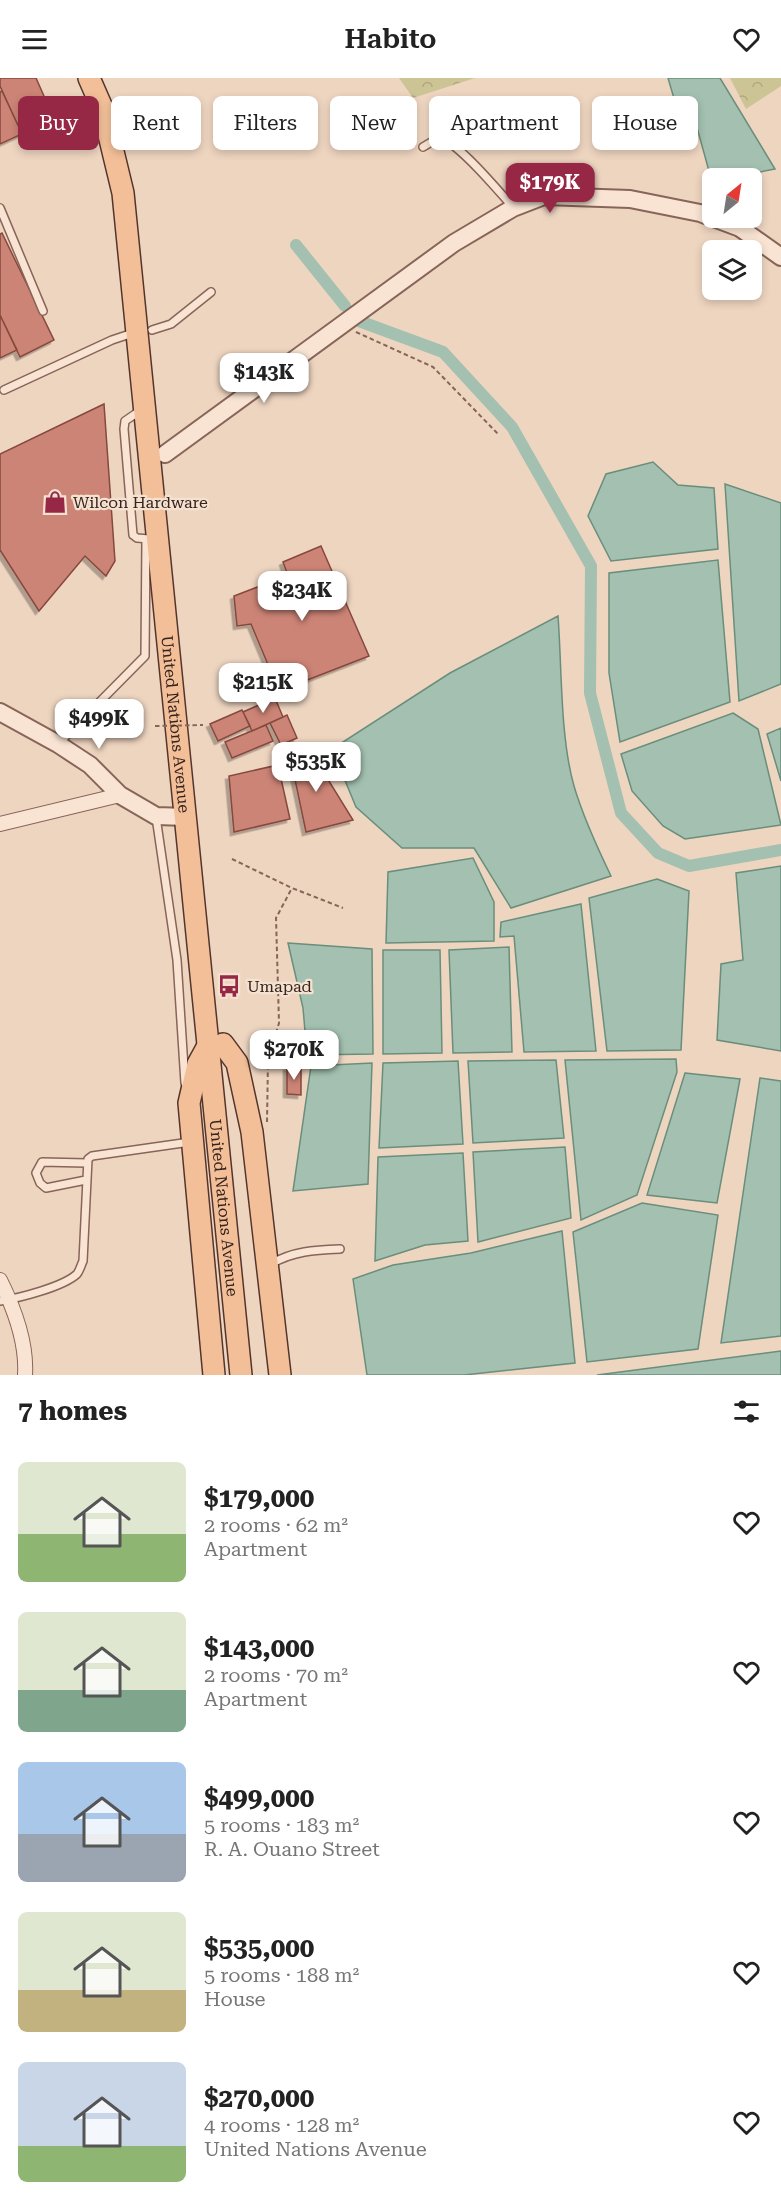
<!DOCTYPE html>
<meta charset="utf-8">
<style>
body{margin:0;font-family:"Roboto Serif",serif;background:#f6f6f6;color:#222;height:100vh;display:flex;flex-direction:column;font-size:22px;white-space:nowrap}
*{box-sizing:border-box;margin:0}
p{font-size:20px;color:#767676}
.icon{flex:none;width:33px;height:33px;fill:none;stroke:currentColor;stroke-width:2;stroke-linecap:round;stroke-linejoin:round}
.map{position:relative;height:1297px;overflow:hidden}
.details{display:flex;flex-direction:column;background:#fff;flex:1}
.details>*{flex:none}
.hud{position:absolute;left:18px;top:18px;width:746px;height:54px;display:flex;gap:12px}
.needle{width:39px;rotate:30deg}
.buttons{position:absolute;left:702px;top:90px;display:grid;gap:12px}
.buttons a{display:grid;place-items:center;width:60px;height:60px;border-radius:9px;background:#fff;box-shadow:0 3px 9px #0003;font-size:30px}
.price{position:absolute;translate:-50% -51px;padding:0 14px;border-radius:12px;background:#fff;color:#222;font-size:20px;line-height:39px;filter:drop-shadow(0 2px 3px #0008)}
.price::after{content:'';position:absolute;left:50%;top:36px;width:18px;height:14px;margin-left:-9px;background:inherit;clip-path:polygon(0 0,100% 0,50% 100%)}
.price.current{background:#962845;color:#fff}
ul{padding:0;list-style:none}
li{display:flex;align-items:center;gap:18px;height:150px;padding:0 18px}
li span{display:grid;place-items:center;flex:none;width:168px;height:120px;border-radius:9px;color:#555}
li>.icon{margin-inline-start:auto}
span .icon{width:72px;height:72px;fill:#fffc;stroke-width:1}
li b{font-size:26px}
h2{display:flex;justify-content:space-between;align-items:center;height:72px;padding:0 18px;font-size:26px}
.tag{padding:0 21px;border-radius:9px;background:#fff;box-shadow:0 3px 9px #0003;font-size:21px;line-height:54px}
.tag.current{background:#962845;color:#fff}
header{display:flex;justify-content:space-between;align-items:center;height:78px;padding:0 18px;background:#fff;font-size:27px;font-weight:600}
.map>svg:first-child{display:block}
</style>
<header><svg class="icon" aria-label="menu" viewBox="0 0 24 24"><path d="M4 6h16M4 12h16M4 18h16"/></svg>Habito<svg class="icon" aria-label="heart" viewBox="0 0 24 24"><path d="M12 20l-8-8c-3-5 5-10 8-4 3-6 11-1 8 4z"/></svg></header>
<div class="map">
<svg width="781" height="1297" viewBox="0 0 781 1297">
<defs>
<pattern id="forest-crowns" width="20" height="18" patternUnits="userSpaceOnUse" patternTransform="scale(1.5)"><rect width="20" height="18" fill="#ccc494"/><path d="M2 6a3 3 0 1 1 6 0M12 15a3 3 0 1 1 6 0" fill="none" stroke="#b0a87f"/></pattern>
<filter id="shadow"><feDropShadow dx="-3.5" dy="3.5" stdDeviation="0" flood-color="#0004"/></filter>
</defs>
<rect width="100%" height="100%" fill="#eed5c0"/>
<path fill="url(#forest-crowns)" d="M399 0H475L413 20Z
M730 0H781V8L746 31Z"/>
<path fill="#a3c0b0" stroke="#6a8e7c" stroke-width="1.5" d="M668 0H720L775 91 730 100H712V104L693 35 678 34Z
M653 384 678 407 714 410 718 471 611 483 588 438 606 396Z
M725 406 781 425V606L739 623Z
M718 482 730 624 620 664 609 595V495Z
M558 538C562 590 560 659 574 708 583 739 597 769 611 798L511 830 474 770H402L356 729 332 671 450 595Z
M733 635 758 651 781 747 685 761 663 748 632 713 621 676Z
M781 650V703L767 656Z
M473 780 494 824V863L386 865 388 794Z
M781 788V973L717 962 721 886 743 882 736 795Z
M657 801 689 813 681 972 607 973 589 820Z
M581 826 596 973 524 974 514 858 500 859 501 844Z
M288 865 372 871 373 976 307 977 303 930Z
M509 869 512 974 453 975 449 872Z
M383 872H440L442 975 383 976Z
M676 981 677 994 637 1117 581 1142 565 982Z
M556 982 564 1060 473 1065 468 983Z
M458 983 463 1066 379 1070 383 985Z
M372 985 368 1106 293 1113 311 988Z
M685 995 740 1001 717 1125 647 1117Z
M760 1000 781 1003V1258L721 1265Z
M565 1069 571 1140 478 1164 473 1074Z
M463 1075 468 1163 425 1167 375 1183 378 1079Z
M642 1125 718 1137 698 1271 587 1284 573 1154Z
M562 1153 575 1285 464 1297H367L353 1201 393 1187 471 1175Z
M781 1273V1297H597Z"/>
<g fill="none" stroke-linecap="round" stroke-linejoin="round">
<path stroke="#a3c0b0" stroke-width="12" d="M296 167 345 228
M359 243 443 274 512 349 591 488 590 615 621 735 658 775 689 788 781 772"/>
</g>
<path fill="#cc8476" stroke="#86483e" stroke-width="1.5" filter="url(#shadow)" d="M0 0H36L55 43 22 56 0 8Z
M2 13 22 56 0 66V14Z
M2 155 54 262 20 279 0 237V156Z
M0 237 17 272 0 280Z
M104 326 115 483 106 498 85 478 39 533 0 472V376Z
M321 468 369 578 279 613 251 546 237 548 234 518 268 505 272 513 290 503 283 484Z
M275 620 283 639 252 653 243 634Z
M242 632 250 648 218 663 210 646Z
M287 637 297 660 281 667 270 645Z
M266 647 273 663 232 680 225 664Z
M308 669 353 742 306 754 289 673Z
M278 687 290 741 234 754 229 698Z
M287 989H301V1017L287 1016Z"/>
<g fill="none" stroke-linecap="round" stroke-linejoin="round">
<g stroke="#876558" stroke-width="10">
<path id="service" d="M423 69 438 60C456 61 499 114 513 129
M0 130 43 233
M152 252 171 246 211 214
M4 312 112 262 133 255
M141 332 125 343 124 351 133 457 137 460 149 461
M58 666 145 578 146 461
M156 739 177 882 185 1005
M86 1102 46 1110 40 1105 36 1095 42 1084 86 1085
M271 1186C293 1173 315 1172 340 1171
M0 1223C19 1220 63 1209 77 1196 80 1192 81 1187 83 1183L88 1081 92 1078 190 1064"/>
</g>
<g stroke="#876558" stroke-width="16">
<path id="minor" d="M0 746 120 717
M0 1202C14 1230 27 1265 25 1297"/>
</g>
<g stroke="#876558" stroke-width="20">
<path id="tertiary" d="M165 376 454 165 513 130 544 118 630 121 700 135 740 150 781 179
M0 634 58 666 90 687 120 717 156 738 187 739"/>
</g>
<g stroke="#54352d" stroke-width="24">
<g id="primary">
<path id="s1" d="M89 0 103 32 123 115 241 1297"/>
<path d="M209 966 198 986 189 1025 214 1297"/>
<path d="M223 966 237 985 252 1054 280 1297"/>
</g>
</g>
<path stroke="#876558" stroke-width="2" stroke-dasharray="4.5 3" stroke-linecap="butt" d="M356 254 433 289 499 357
M232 781 292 810 343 830
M267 1044 268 982 279 945 276 840 292 810"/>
<use href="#service" stroke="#f9e4d3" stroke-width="7"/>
<use href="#minor" stroke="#f9e4d3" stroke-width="14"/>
<use href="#tertiary" stroke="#f9e4d3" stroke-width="16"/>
<use href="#primary" stroke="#f2bf98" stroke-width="21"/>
<path stroke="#876558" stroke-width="2" stroke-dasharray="4.5 3" stroke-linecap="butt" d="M155 648 203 647"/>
</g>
<defs>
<g id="shop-bare" transform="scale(1.8)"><path d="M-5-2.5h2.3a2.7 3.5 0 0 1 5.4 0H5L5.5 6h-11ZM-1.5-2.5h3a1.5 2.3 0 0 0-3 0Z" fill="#962845" stroke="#f5e1d0" stroke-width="2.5" paint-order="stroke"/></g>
<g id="bus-bare" transform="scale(1.8)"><path d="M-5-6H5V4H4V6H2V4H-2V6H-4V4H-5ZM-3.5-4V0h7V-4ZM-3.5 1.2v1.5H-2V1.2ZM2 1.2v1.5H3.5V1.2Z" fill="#962845" stroke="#f5e1d0" stroke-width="2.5" paint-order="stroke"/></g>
</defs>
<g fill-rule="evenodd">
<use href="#shop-bare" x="55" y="424"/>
<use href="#bus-bare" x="229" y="908"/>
</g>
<g text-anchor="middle" stroke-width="4.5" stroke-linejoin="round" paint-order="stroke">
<g font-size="16" fill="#36231d" stroke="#f5e1d0" text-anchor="start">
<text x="73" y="430">Wilcon Hardware</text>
<text x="247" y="914">Umapad</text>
</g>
<g font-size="16" fill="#36231d" stroke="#f5e1d0">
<text dy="6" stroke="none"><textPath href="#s1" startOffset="654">United Nations Avenue</textPath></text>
<text dy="6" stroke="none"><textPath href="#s1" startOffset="1140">United Nations Avenue</textPath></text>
</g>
</g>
</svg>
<div class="buttons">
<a><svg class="needle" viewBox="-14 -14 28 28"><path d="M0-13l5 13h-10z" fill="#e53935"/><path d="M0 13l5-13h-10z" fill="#767676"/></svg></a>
<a><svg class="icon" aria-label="layers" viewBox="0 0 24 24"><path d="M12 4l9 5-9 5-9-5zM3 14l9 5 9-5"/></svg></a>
</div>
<b class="price current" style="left:550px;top:136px">$179K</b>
<b class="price" style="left:264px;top:326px">$143K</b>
<b class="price" style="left:302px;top:544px">$234K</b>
<b class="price" style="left:263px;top:636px">$215K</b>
<b class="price" style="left:99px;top:672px">$499K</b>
<b class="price" style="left:316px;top:715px">$535K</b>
<b class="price" style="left:294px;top:1003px">$270K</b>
<div class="hud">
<a class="tag current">Buy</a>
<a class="tag">Rent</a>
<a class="tag">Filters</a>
<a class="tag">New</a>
<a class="tag">Apartment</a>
<a class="tag">House</a>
</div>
</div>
<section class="details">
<h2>7 homes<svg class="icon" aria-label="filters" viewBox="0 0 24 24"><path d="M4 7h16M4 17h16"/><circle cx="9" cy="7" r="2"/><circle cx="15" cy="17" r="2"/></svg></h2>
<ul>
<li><span style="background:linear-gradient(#dfe7d0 60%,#8fb573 0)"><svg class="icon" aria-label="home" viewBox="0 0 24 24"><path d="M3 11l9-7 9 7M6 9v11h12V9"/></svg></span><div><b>$179,000</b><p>2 rooms · 62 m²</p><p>Apartment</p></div><svg class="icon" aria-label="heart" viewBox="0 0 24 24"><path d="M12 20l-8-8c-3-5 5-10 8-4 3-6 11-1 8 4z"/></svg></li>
<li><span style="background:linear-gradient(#dfe7d0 65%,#7fa58c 0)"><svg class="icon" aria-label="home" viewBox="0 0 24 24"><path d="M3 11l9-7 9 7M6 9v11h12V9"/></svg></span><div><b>$143,000</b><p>2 rooms · 70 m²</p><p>Apartment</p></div><svg class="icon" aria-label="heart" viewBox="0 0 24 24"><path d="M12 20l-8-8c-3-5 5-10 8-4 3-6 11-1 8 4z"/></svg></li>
<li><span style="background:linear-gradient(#a9c7e8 60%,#9aa5b1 0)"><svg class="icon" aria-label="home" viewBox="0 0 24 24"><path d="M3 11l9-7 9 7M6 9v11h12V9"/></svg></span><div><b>$499,000</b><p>5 rooms · 183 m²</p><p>R. A. Ouano Street</p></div><svg class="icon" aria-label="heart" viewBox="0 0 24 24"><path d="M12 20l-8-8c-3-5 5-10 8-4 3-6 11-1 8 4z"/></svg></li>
<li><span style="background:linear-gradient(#dfe7d0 65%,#c2b280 0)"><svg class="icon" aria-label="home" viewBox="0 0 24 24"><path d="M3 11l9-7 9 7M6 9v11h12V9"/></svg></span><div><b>$535,000</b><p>5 rooms · 188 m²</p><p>House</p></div><svg class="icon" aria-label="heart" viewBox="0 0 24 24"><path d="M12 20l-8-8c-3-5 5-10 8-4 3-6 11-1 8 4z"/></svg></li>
<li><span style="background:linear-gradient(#c9d6e8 70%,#8fb573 0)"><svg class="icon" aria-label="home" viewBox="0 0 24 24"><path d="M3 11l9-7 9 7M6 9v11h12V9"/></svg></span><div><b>$270,000</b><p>4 rooms · 128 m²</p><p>United Nations Avenue</p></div><svg class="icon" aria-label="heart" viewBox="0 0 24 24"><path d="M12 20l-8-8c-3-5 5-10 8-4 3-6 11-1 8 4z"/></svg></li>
</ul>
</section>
